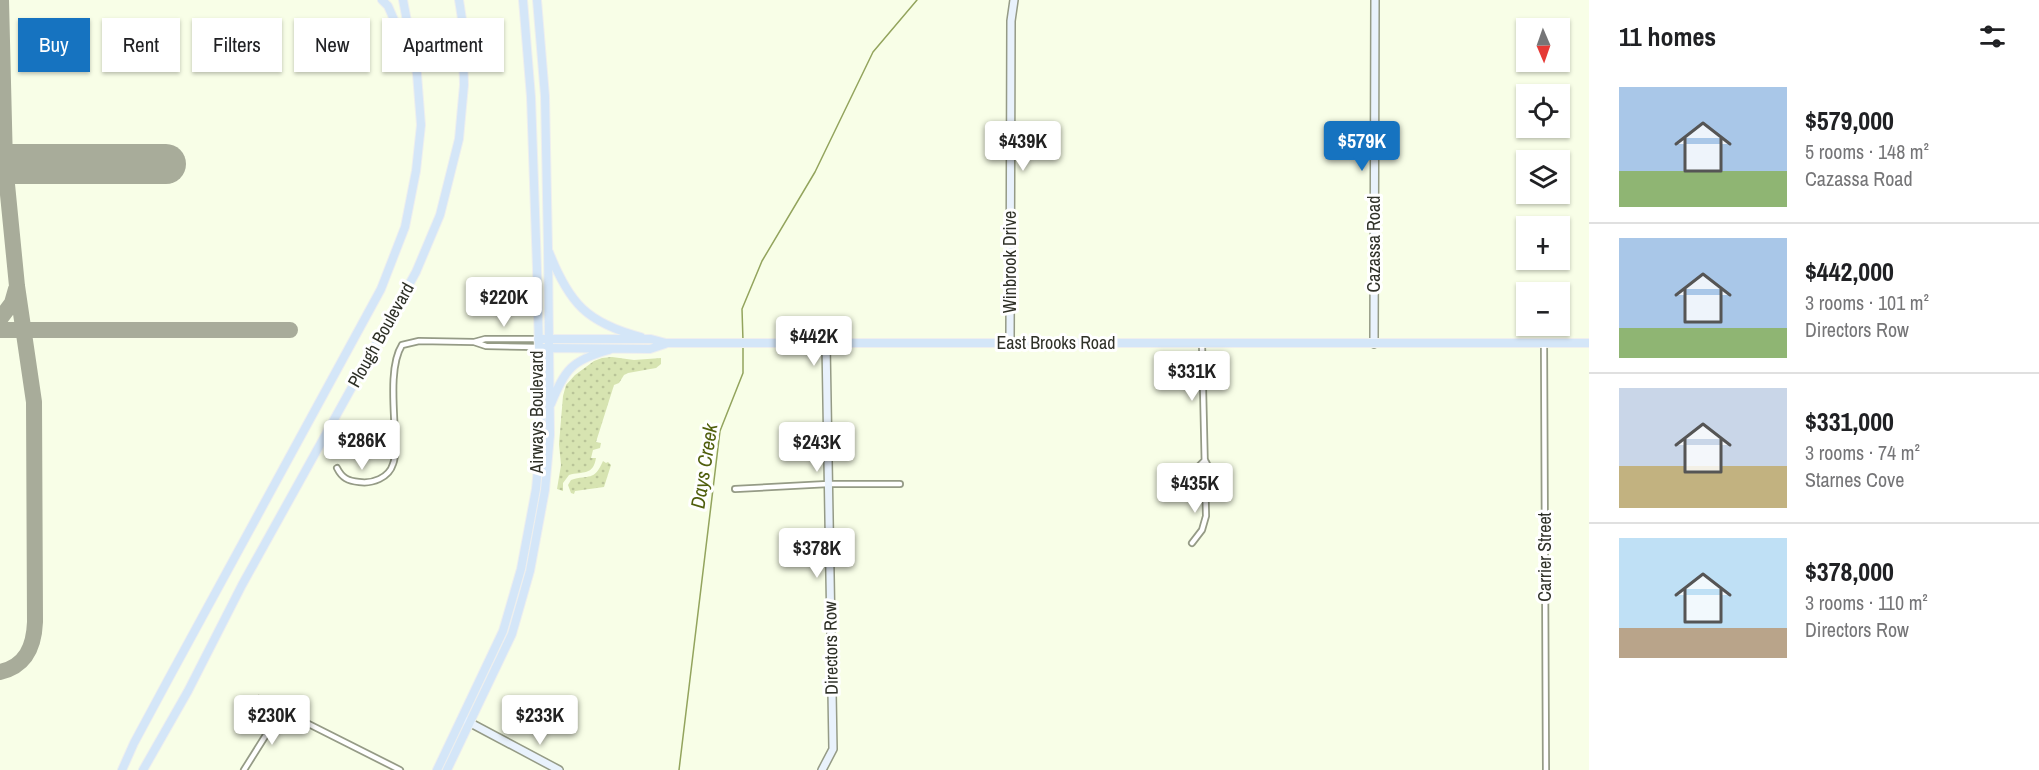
<!DOCTYPE html>
<meta charset="utf-8">
<style>
body{margin:0;font-family:"Archivo Narrow",sans-serif;background:#f2f2f2;color:#202124;height:100vh;display:flex;flex-direction:column;font-size:22px;white-space:nowrap}
*{box-sizing:border-box;margin:0}
p{font-size:20px;color:#757577}
.icon{flex:none;width:33px;height:33px;fill:none;stroke:currentColor;stroke-width:2;stroke-linecap:round;stroke-linejoin:round}
.map{position:relative;flex:1;overflow:hidden}
.drawer{display:flex;flex-direction:column;background:#fff;width:450px}
.drawer>*{flex:none}
.hud{position:absolute;left:18px;top:18px;width:570px;height:54px;display:flex;gap:12px}
.needle{width:39px;rotate:178deg}
.buttons{position:absolute;left:1516px;top:18px;display:grid;gap:12px}
.buttons a{display:grid;place-items:center;width:54px;height:54px;border-radius:0px;background:#fff;box-shadow:0 2px 4px #0004;font-size:30px}
.price{position:absolute;translate:-50% -51px;padding:0 14px;border-radius:6px;background:#fff;color:#222;font-size:20px;line-height:39px;filter:drop-shadow(0 2px 3px #0008)}
.price::after{content:'';position:absolute;left:50%;top:36px;width:18px;height:14px;margin-left:-9px;background:inherit;clip-path:polygon(0 0,100% 0,50% 100%)}
.price.current{background:#1673c0;color:#fff}
ul{padding:0;list-style:none}
li{display:flex;align-items:center;gap:18px;height:150px;padding:0 30px}
li+li{border-top:2px solid #e0e0e0}
li span{display:grid;place-items:center;flex:none;width:168px;height:120px;border-radius:0px;color:#555}
li>.icon{margin-inline-start:auto}
span .icon{width:72px;height:72px;fill:#fffc;stroke-width:1}
li b{font-size:26px}
h2{display:flex;justify-content:space-between;align-items:center;height:72px;padding:0 30px;font-size:26px}
.pill{padding:0 21px;border-radius:0px;background:#fff;box-shadow:0 2px 4px #0004;font-size:21px;line-height:54px}
.pill.current{background:#1673c0;color:#fff}
main{display:flex;flex:1;min-height:0}
.map>svg:first-child{display:block}
</style>
<main>
<div class="map">
<svg width="1589" height="770" viewBox="0 0 1589 770">
<defs>
<pattern id="garden-dots" width="8" height="8" patternUnits="userSpaceOnUse" patternTransform="scale(1.5)"><rect width="8" height="8" fill="#d7e4b1"/><path d="M2 2h.1M6 6h.1" fill="none" stroke="#b9c498" stroke-width="1.8" stroke-linecap="round"/></pattern>
</defs>
<rect width="100%" height="100%" fill="#f8fee7"/>
<path fill="url(#garden-dots)" d="M612 357 634 360 661 358V364L656 368 628 373 624 375 619 383 614 385 596 442 601 443 600 448 593 450 591 458H596C593 476 583 471 569 475L563 483V491L557 489 561 465 559 444 563 396 566 385 575 375 594 361 602 358Z
M603 461 606 463 608 462 611 465 604 487 575 491 574 494 571 493 568 485 571 480C589 474 594 482 603 461Z"/>
<g fill="none" stroke-linecap="round" stroke-linejoin="round">
<path stroke="#93a45d" stroke-width="1.5" d="M743 341 742 309 762 261 815 172 873 52 917 0
M679 770 720 431 743 373V346"/>
<path stroke="#a8ac9a" stroke-width="16" d="M0 319 12 303 16 289
M0 330H290
M0 672C26 666 34 647 35 622L34 402 17 286 5 164 1 0"/>
<path stroke="#a8ac9a" stroke-width="40" d="M0 164H166"/>
<g stroke="#959b86" stroke-width="8">
<path id="street" d="M474 342 485 339H538
M1544 344 1546 770
M1205 460 1199 466V480L1205 489
M1206 462C1211 471 1210 479 1206 488
M337 468C342 478 348 481 359 482 372 484 389 478 393 464 396 457 395 449 395 441 395 415 388 367 402 345L419 341 474 342 486 346 538 347
M735 489 828 484H900
M1192 543 1202 530 1206 516 1202 344
M259 699 400 770
M244 770 281 711"/>
</g>
<g stroke="#959b86" stroke-width="10">
<path id="secondary" d="M1010 343 1011 21 1014 0
M1374 344 1375 0
M463 719 559 770
M822 770 833 749 826 343"/>
</g>
<g stroke="#eeefee" stroke-width="10">
<path id="primary" d="M382 0 388 6 413 63
M549 252C569 303 587 323 641 337
M538 339H651L666 343H1589
M543 348 650 349 665 344
M551 404C565 369 572 360 609 350
M122 770 134 743 169 678 381 289 405 227 416 171 421 125 417 74 403 0
M143 770 188 691 242 585 416 272 440 215 459 139 464 85 462 19 459 0
M437 770 503 631 521 569 536 489 541 435 537 269 531 97 523 0
M447 770 512 634 530 571 545 490 550 435 548 248 545 96 537 0"/>
</g>
<use href="#street" stroke="#fff" stroke-width="4.5"/>
<use href="#secondary" stroke="#e9f2fc" stroke-width="7"/>
<use href="#primary" stroke="#d4e6f8" stroke-width="8"/>
</g>
<g text-anchor="middle" stroke-width="6" stroke-linejoin="round" paint-order="stroke">
<g font-size="18" fill="#2f3128" stroke="#fff">
<text transform="translate(1374 244) rotate(-90)" y="6">Cazassa Road</text>
<text transform="translate(1010 262) rotate(-90)" y="6">Winbrook Drive</text>
<text transform="translate(381 335) rotate(-61)" y="6">Plough Boulevard</text>
<text x="1056" y="349">East Brooks Road</text>
<text transform="translate(537 412) rotate(-90)" y="6">Airways Boulevard</text>
<text transform="translate(1545 557) rotate(-90)" y="6">Carrier Street</text>
<text transform="translate(831 648) rotate(-91)" y="6">Directors Row</text>
</g>
<g font-size="20" font-style="italic" fill="#505f0d" stroke="#fff">
<text transform="translate(704 466) rotate(-81)" y="7">Days Creek</text>
</g>
</g>
</svg>
<div class="buttons">
<a><svg class="needle" viewBox="-14 -14 28 28"><path d="M0-13l5 13h-10z" fill="#e53935"/><path d="M0 13l5-13h-10z" fill="#757577"/></svg></a>
<a><svg class="icon" aria-label="locate" viewBox="0 0 24 24"><circle cx="12" cy="12" r="6"/><path d="M12 2v4M12 18v4M2 12h4M18 12h4"/></svg></a>
<a><svg class="icon" aria-label="layers" viewBox="0 0 24 24"><path d="M12 4l9 5-9 5-9-5zM3 14l9 5 9-5"/></svg></a>
<a>+</a>
<a>−</a>
</div>
<b class="price" style="left:1023px;top:172px">$439K</b>
<b class="price current" style="left:1362px;top:172px">$579K</b>
<b class="price" style="left:504px;top:328px">$220K</b>
<b class="price" style="left:814px;top:367px">$442K</b>
<b class="price" style="left:1192px;top:402px">$331K</b>
<b class="price" style="left:362px;top:471px">$286K</b>
<b class="price" style="left:817px;top:473px">$243K</b>
<b class="price" style="left:1195px;top:514px">$435K</b>
<b class="price" style="left:817px;top:579px">$378K</b>
<b class="price" style="left:272px;top:746px">$230K</b>
<b class="price" style="left:540px;top:746px">$233K</b>
<div class="hud">
<a class="pill current">Buy</a>
<a class="pill">Rent</a>
<a class="pill">Filters</a>
<a class="pill">New</a>
<a class="pill">Apartment</a>
</div>
</div>
<section class="drawer">
<h2>11 homes<svg class="icon" aria-label="filters" viewBox="0 0 24 24"><path d="M4 7h16M4 17h16"/><circle cx="9" cy="7" r="2"/><circle cx="15" cy="17" r="2"/></svg></h2>
<ul>
<li><span style="background:linear-gradient(#a9c7e8 70%,#8fb573 0)"><svg class="icon" aria-label="home" viewBox="0 0 24 24"><path d="M3 11l9-7 9 7M6 9v11h12V9"/></svg></span><div><b>$579,000</b><p>5 rooms · 148 m²</p><p>Cazassa Road</p></div></li>
<li><span style="background:linear-gradient(#a9c7e8 75%,#8fb573 0)"><svg class="icon" aria-label="home" viewBox="0 0 24 24"><path d="M3 11l9-7 9 7M6 9v11h12V9"/></svg></span><div><b>$442,000</b><p>3 rooms · 101 m²</p><p>Directors Row</p></div></li>
<li><span style="background:linear-gradient(#c9d6e8 65%,#c2b280 0)"><svg class="icon" aria-label="home" viewBox="0 0 24 24"><path d="M3 11l9-7 9 7M6 9v11h12V9"/></svg></span><div><b>$331,000</b><p>3 rooms · 74 m²</p><p>Starnes Cove</p></div></li>
<li><span style="background:linear-gradient(#bfe0f5 75%,#b9a48a 0)"><svg class="icon" aria-label="home" viewBox="0 0 24 24"><path d="M3 11l9-7 9 7M6 9v11h12V9"/></svg></span><div><b>$378,000</b><p>3 rooms · 110 m²</p><p>Directors Row</p></div></li>
</ul>
</section>
</main>
